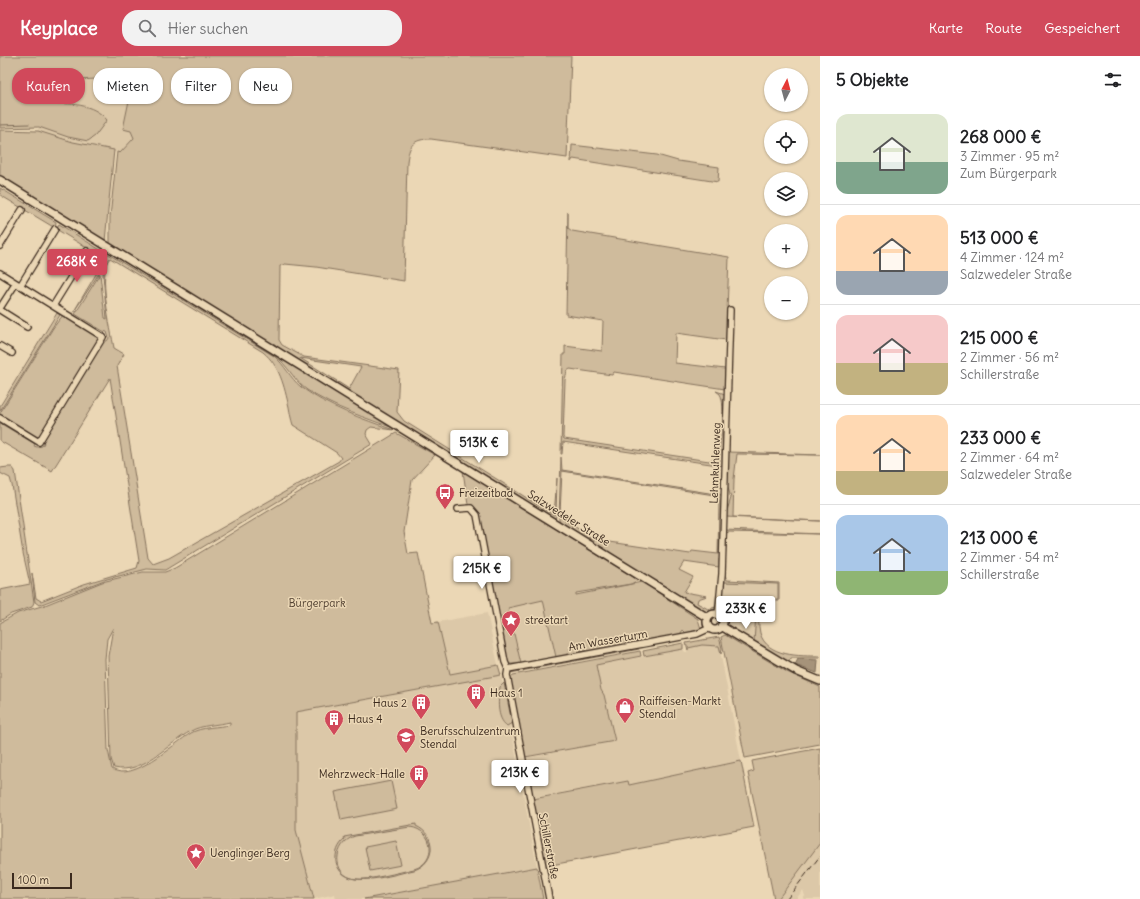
<!DOCTYPE html>
<html lang="de">
<meta charset="utf-8">
<style>
body{margin:0;font-family:Delius,sans-serif;background:#f2f2f2;color:#202124;height:100vh;display:flex;flex-direction:column;font-size:15px;white-space:nowrap}
*{box-sizing:border-box;margin:0}
p{font-size:13px;color:#757577}
.icon{flex:none;width:22px;height:22px;fill:none;stroke:currentColor;stroke-width:2;stroke-linecap:round;stroke-linejoin:round}
.map{position:relative;flex:1;overflow:hidden}
.panel{display:flex;flex-direction:column;background:#fff;width:320px}
.panel>*{flex:none}
.top-card{position:absolute;left:12px;top:12px;width:380px;height:36px;display:flex;gap:8px}
.needle{width:26px;rotate:6deg}
.fabs{position:absolute;left:764px;top:12px;display:grid;gap:8px}
.fabs a{display:grid;place-items:center;width:44px;height:44px;border-radius:50%;background:#fff;box-shadow:0 1px 3px #0004;font-size:20px}
.scale{position:absolute;left:12px;bottom:10px;width:60px;box-sizing:border-box;padding-left:4px;border:2px solid #3b2a1e;border-top:0;font-size:11px;line-height:14px;white-space:nowrap;color:#3b2a1e;-webkit-text-stroke:3px #ebd7b5;paint-order:stroke}
.price{position:absolute;translate:-50% -34px;padding:0 9px;border-radius:4px;background:#fff;color:#222;font-size:13px;line-height:26px;filter:drop-shadow(0 1px 2px #0008)}
.price::after{content:'';position:absolute;left:50%;top:24px;width:12px;height:9px;margin-left:-6px;background:inherit;clip-path:polygon(0 0,100% 0,50% 100%)}
.price.current{background:#d1495b;color:#fff}
ul{padding:0;list-style:none}
li{display:flex;align-items:center;gap:12px;height:100px;padding:0 16px}
li+li{border-top:1px solid #e0e0e0}
li span{display:grid;place-items:center;flex:none;width:112px;height:80px;border-radius:12px;color:#555}
li>.icon{margin-inline-start:auto}
span .icon{width:48px;height:48px;fill:#fffc;stroke-width:1}
li b{font-size:17px}
h2{display:flex;justify-content:space-between;align-items:center;height:48px;padding:0 16px;font-size:17px}
.pill{padding:0 14px;border-radius:16px;background:#fff;box-shadow:0 1px 3px #0004;font-size:14px;line-height:36px}
.pill.current{background:#d1495b;color:#fff}
header{display:flex;align-items:center;gap:24px;box-sizing:border-box;height:56px;padding:0 20px;background:#d1495b;color:#fff}
header strong{font-size:19px}
nav{display:flex;gap:22px;margin-inline-start:auto;font-size:14px}
.search{width:280px;height:36px;background:#f2f2f2;display:flex;align-items:center;gap:10px;box-sizing:border-box;padding:0 14px;border-radius:16px;color:#757577;font-size:15px}
main{display:flex;flex:1;min-height:0}
.map>svg:first-child{display:block}
</style>
<header>
<strong>Keyplace</strong>
<div class="search"><svg class="icon" aria-label="search" viewBox="0 0 24 24"><circle cx="10" cy="10" r="6"/><path d="M15 15l6 6"/></svg>Hier suchen</div>
<nav><a>Karte</a><a>Route</a><a>Gespeichert</a></nav>
</header>
<main>
<div class="map">
<svg width="820" height="843" viewBox="0 0 820 843">
<rect width="100%" height="100%" fill="#ebd7b5"/>
<filter id="ink" filterUnits="userSpaceOnUse"><feTurbulence type="fractalNoise" baseFrequency=".025" numOctaves="2"/><feDisplacementMap in="SourceGraphic" scale="8" xChannelSelector="R" yChannelSelector="G"/><feConvolveMatrix kernelMatrix="1 2 1 2 8 2 1 2 1" color-interpolation-filters="sRGB"/></filter>
<g filter="url(#ink)">
<path fill="#dcc8a8" d="M155 20 139 101 73 88 37 76 58 25Z
M723 526 778 527V544H757L754 586 726 568 722 555Z
M544 543 556 601 521 608 508 551Z
M487 557 498 609 450 618 438 566Z
M702 589 719 590 741 705 629 729 628 725 533 742 525 702 615 685 604 639 601 634 596 609 683 593 685 596H687L688 592Z
M501 619 537 811 364 843H336L335 838 314 843 296 774V656Z
M820 787V843H803L805 840 803 834 796 843H778Z"/>
<path fill="#cfbb9c" stroke="#85725d" fill-rule="evenodd" d="M0 0H571L567 102 431 83C413 83 409 89 407 106L404 225 316 211 285 208 280 210 279 284 282 289 304 301 399 314 397 356 404 365 554 459 557 422 556 461 554 463 337 329 338 326 349 333 361 311 300 302 337 325 335 328 278 292 275 288 269 287 110 189V161L117 96 120 97 134 82 131 75 123 73 134 21 58 25 49 48C69 47 93 47 107 64L95 80 88 85 68 81 39 71 0 72Z
M0 74 38 75 73 86 114 94 105 185 0 121Z
M572 89 657 99 678 105 719 111 718 126 573 103 571 106Z
M0 132 56 166 55 172 0 139Z
M568 156V172L572 175 729 201 726 284 676 277 675 307 725 313V333L614 316 612 319 570 313 567 315 565 324 563 381 564 383 709 405 714 403C722 395 726 347 720 338L716 335 725 338 724 410 563 386 562 398H561L563 298H565V290L602 295 603 265 566 259Z
M59 168 102 195 100 216 73 257 99 213 97 198 56 173Z
M107 193 396 373C366 362 334 352 307 334 294 325 288 309 275 300L107 195Z
M105 196 274 300C285 309 290 322 301 331 328 351 362 363 394 374L371 371 367 374 366 378 372 388 165 514 147 513 107 523 39 549 35 546 32 517 36 542 41 545 84 528 137 512 139 505 110 322 52 415 0 385V367L35 388 34 390 37 391 42 390 44 387 42 384 103 285H107L109 282 107 276 103 275 75 258 100 218 105 262 107 263 103 219ZM110 202 263 296C280 310 284 330 289 351 290 357 291 363 293 369L337 397 341 402 339 405 169 502 153 508 148 502 117 310 124 298 114 292C111 274 97 215 110 202Z
M57 257 60 259 0 355V350Z
M63 259 99 281V283L39 381H37L0 359V357L53 272Z
M396 377 435 399 412 424 404 476 408 498 418 497 432 567 438 566 450 618 498 609 501 619 296 656V774L314 843H0V567L18 557 45 549 102 526 143 516H165L175 512ZM113 572 108 600 111 703 114 712C143 719 168 687 191 675 201 669 218 669 230 666V669C219 671 201 671 191 677 173 688 133 727 112 713L108 694 105 603 107 583Z
M728 396 820 399 737 398 734 423 733 461 820 465 725 461 731 442 726 425Z
M561 401 562 414 722 439 720 502 719 503V511L684 506 679 514 693 521 684 536 707 540 698 543 697 547 708 553 716 551 717 555 706 557 561 467 559 463ZM562 415 714 439 719 445 718 498 692 495 690 498 590 483 587 478 565 465 560 458Z
M8 411H12L15 415 34 546 32 551 11 558 0 565V534L30 528 23 497 12 429 10 422 0 417V412Z
M463 415 638 524 631 528 576 537V539L642 526 698 563 701 573 686 577 683 574 680 578 556 601 543 544 508 552 521 608H508L506 605 478 456 474 451 468 449Z
M725 474 820 478 728 476 726 478 725 519 727 524 779 527V545H764L759 551C759 559 758 569 760 577 767 601 800 600 820 600V602H791L788 606 800 613 754 586 757 544H778V528L723 526Z
M725 579 787 616 820 631V688L745 702 722 586 721 581Z
M719 581 722 592 721 598 719 590 702 589 688 592V594L686 587Z
M683 587V593L644 600 643 595Z
M638 591 639 593 510 617 512 614Z
M640 595 641 600 596 609 601 634 604 639 615 685 525 701 510 624 513 619Z
M504 627 512 667 507 670C496 662 498 643 500 631Z
M820 692V787L778 843H774L748 717 754 715 752 705Z
M741 705 754 771 546 810 551 843 533 743 628 725 629 729Z
M391 725 397 753 341 764 335 736Z
M416 768V770C437 779 436 807 414 814 394 818 343 837 336 806 335 797 338 789 345 783L344 781ZM410 771C434 774 438 806 414 813 400 816 368 825 355 823 331 819 333 787 355 780Z
M396 785 401 809 370 815 365 791Z
M537 811 543 843H364Z"/>
<path fill="#a6937a" stroke="#7b6955" d="M798 603 818 604 817 617 795 609Z"/>
<g fill="none" stroke-linecap="round" stroke-linejoin="round">
<path stroke="#7b6955" stroke-width="1" d="M0 69 29 68"/>
<g stroke="#3b2a1e" stroke-width="8">
<path id="minor" d="M0 190 22 154
M0 217 103 281 39 386 0 362
M20 230 55 173
M53 250 87 195
M0 252 16 227
M0 254 27 271
M0 290 12 297
M458 453 471 452 477 459 505 606 508 613 507 619 549 843
M718 560 722 518 730 254
M508 613 697 578 710 572"/>
</g>
<g stroke="#3b2a1e" stroke-width="10">
<path id="major" d="M0 124 708 562
M707 566a8 8 0 1 1 16 0a8 8 0 1 1-16 0Z
M721 570 796 615 820 625"/>
</g>
<use href="#minor" stroke="#ebd7b5" stroke-width="5.5"/>
<use href="#major" stroke="#ebd7b5" stroke-width="7"/>
<path stroke="#3b2a1e" stroke-width="1" stroke-dasharray="6 3" stroke-linecap="butt" d="M787 843 820 800"/>
</g>
</g>
<defs>
<g id="bus-pin" transform="scale(1)"><path d="M0 17L-7.5 6A9.5 9.5 0 1 1 7.5 6Z" fill="#d1495b" stroke="#ebd7b5"/><path d="M-5-6H5V4H4V6H2V4H-2V6H-4V4H-5ZM-3.5-4V0h7V-4ZM-3.5 1.2v1.5H-2V1.2ZM2 1.2v1.5H3.5V1.2Z" fill="#fff"/></g>
<g id="sight-pin" transform="scale(1)"><path d="M0 17L-7.5 6A9.5 9.5 0 1 1 7.5 6Z" fill="#d1495b" stroke="#ebd7b5"/><path d="M0-6L1.8-2.2L6-1.7L2.9 1.2L3.7 5.4L0 3.3L-3.7 5.4L-2.9 1.2L-6-1.7L-1.8-2.2Z" fill="#fff"/></g>
<g id="building-pin" transform="scale(1)"><path d="M0 17L-7.5 6A9.5 9.5 0 1 1 7.5 6Z" fill="#d1495b" stroke="#ebd7b5"/><path d="M-4-6H4V6H1V3H-1V6H-4ZM-2.5-4.3h1.7v1.8h-1.7ZM.8-4.3h1.7v1.8H.8ZM-2.5-1h1.7V.8h-1.7ZM.8-1h1.7V.8H.8Z" fill="#fff"/></g>
<g id="shop-pin" transform="scale(1)"><path d="M0 17L-7.5 6A9.5 9.5 0 1 1 7.5 6Z" fill="#d1495b" stroke="#ebd7b5"/><path d="M-5-2.5h2.3a2.7 3.5 0 0 1 5.4 0H5L5.5 6h-11ZM-1.5-2.5h3a1.5 2.3 0 0 0-3 0Z" fill="#fff"/></g>
<g id="university-pin" transform="scale(1)"><path d="M0 17L-7.5 6A9.5 9.5 0 1 1 7.5 6Z" fill="#d1495b" stroke="#ebd7b5"/><path d="M0-5L7-2L0 1L-7-2ZM-4 1L0 2.5L4 1V4Q0 6-4 4Z" fill="#fff"/></g>
</defs>
<g fill-rule="evenodd">
<use href="#bus-pin" x="445" y="437"/>
<use href="#sight-pin" x="511" y="564"/>
<use href="#building-pin" x="476" y="637"/>
<use href="#building-pin" x="421" y="647"/>
<use href="#shop-pin" x="625" y="651"/>
<use href="#building-pin" x="334" y="663"/>
<use href="#university-pin" x="406" y="681"/>
<use href="#building-pin" x="419" y="718"/>
<use href="#sight-pin" x="196" y="797"/>
</g>
<g text-anchor="middle" stroke-width="3" stroke-linejoin="round" paint-order="stroke">
<g font-size="11" fill="#3b2a1e" stroke="#ebd7b5">
<text transform="translate(715 407) rotate(-88)" y="4">Lehmkuhlenweg</text>
<text transform="translate(569 462) rotate(32)" y="4">Salzwedeler Straße</text>
<text transform="translate(608 584) rotate(-10)" y="4">Am Wasserturm</text>
<text transform="translate(549 790) rotate(79)" y="4">Schillerstraße</text>
</g>
<g font-size="11" fill="#3b2a1e" stroke="#ebd7b5" text-anchor="start">
<text x="459" y="441">Freizeitbad</text>
<text x="525" y="568">streetart</text>
<text x="490" y="641">Haus 1</text>
<text x="639" y="649">Raiffeisen-Markt<tspan x="639" dy="13">Stendal</tspan></text>
<text x="407" y="651" text-anchor="end">Haus 2</text>
<text x="348" y="667">Haus 4</text>
<text x="420" y="679">Berufsschulzentrum<tspan x="420" dy="13">Stendal</tspan></text>
<text x="405" y="722" text-anchor="end">Mehrzweck-Halle</text>
<text x="210" y="801">Uenglinger Berg</text>
</g>
<g font-size="11" fill="#514031" stroke="#ebd7b5">
<text x="317" y="551">Bürgerpark</text>
</g>
</g>
</svg>
<div class="fabs">
<a><svg class="needle" viewBox="-14 -14 28 28"><path d="M0-13l5 13h-10z" fill="#e53935"/><path d="M0 13l5-13h-10z" fill="#757577"/></svg></a>
<a><svg class="icon" aria-label="locate" viewBox="0 0 24 24"><circle cx="12" cy="12" r="6"/><path d="M12 2v4M12 18v4M2 12h4M18 12h4"/></svg></a>
<a><svg class="icon" aria-label="layers" viewBox="0 0 24 24"><path d="M12 4l9 5-9 5-9-5zM3 14l9 5 9-5"/></svg></a>
<a>+</a>
<a>−</a>
</div>
<div class="scale">100 m</div>
<b class="price current" style="left:77px;top:227px">268K €</b>
<b class="price" style="left:479px;top:408px">513K €</b>
<b class="price" style="left:482px;top:534px">215K €</b>
<b class="price" style="left:746px;top:574px">233K €</b>
<b class="price" style="left:520px;top:738px">213K €</b>
<div class="top-card">
<a class="pill current">Kaufen</a>
<a class="pill">Mieten</a>
<a class="pill">Filter</a>
<a class="pill">Neu</a>
</div>
</div>
<section class="panel">
<h2>5 Objekte<svg class="icon" aria-label="filters" viewBox="0 0 24 24"><path d="M4 7h16M4 17h16"/><circle cx="9" cy="7" r="2"/><circle cx="15" cy="17" r="2"/></svg></h2>
<ul>
<li><span style="background:linear-gradient(#dfe7d0 60%,#7fa58c 0)"><svg class="icon" aria-label="home" viewBox="0 0 24 24"><path d="M3 11l9-7 9 7M6 9v11h12V9"/></svg></span><div><b>268 000 €</b><p>3 Zimmer · 95 m²</p><p>Zum Bürgerpark</p></div></li>
<li><span style="background:linear-gradient(#ffd9b3 70%,#9aa5b1 0)"><svg class="icon" aria-label="home" viewBox="0 0 24 24"><path d="M3 11l9-7 9 7M6 9v11h12V9"/></svg></span><div><b>513 000 €</b><p>4 Zimmer · 124 m²</p><p>Salzwedeler Straße</p></div></li>
<li><span style="background:linear-gradient(#f6c9c9 60%,#c2b280 0)"><svg class="icon" aria-label="home" viewBox="0 0 24 24"><path d="M3 11l9-7 9 7M6 9v11h12V9"/></svg></span><div><b>215 000 €</b><p>2 Zimmer · 56 m²</p><p>Schillerstraße</p></div></li>
<li><span style="background:linear-gradient(#ffd9b3 70%,#c2b280 0)"><svg class="icon" aria-label="home" viewBox="0 0 24 24"><path d="M3 11l9-7 9 7M6 9v11h12V9"/></svg></span><div><b>233 000 €</b><p>2 Zimmer · 64 m²</p><p>Salzwedeler Straße</p></div></li>
<li><span style="background:linear-gradient(#a9c7e8 70%,#8fb573 0)"><svg class="icon" aria-label="home" viewBox="0 0 24 24"><path d="M3 11l9-7 9 7M6 9v11h12V9"/></svg></span><div><b>213 000 €</b><p>2 Zimmer · 54 m²</p><p>Schillerstraße</p></div></li>
</ul>
</section>
</main>
